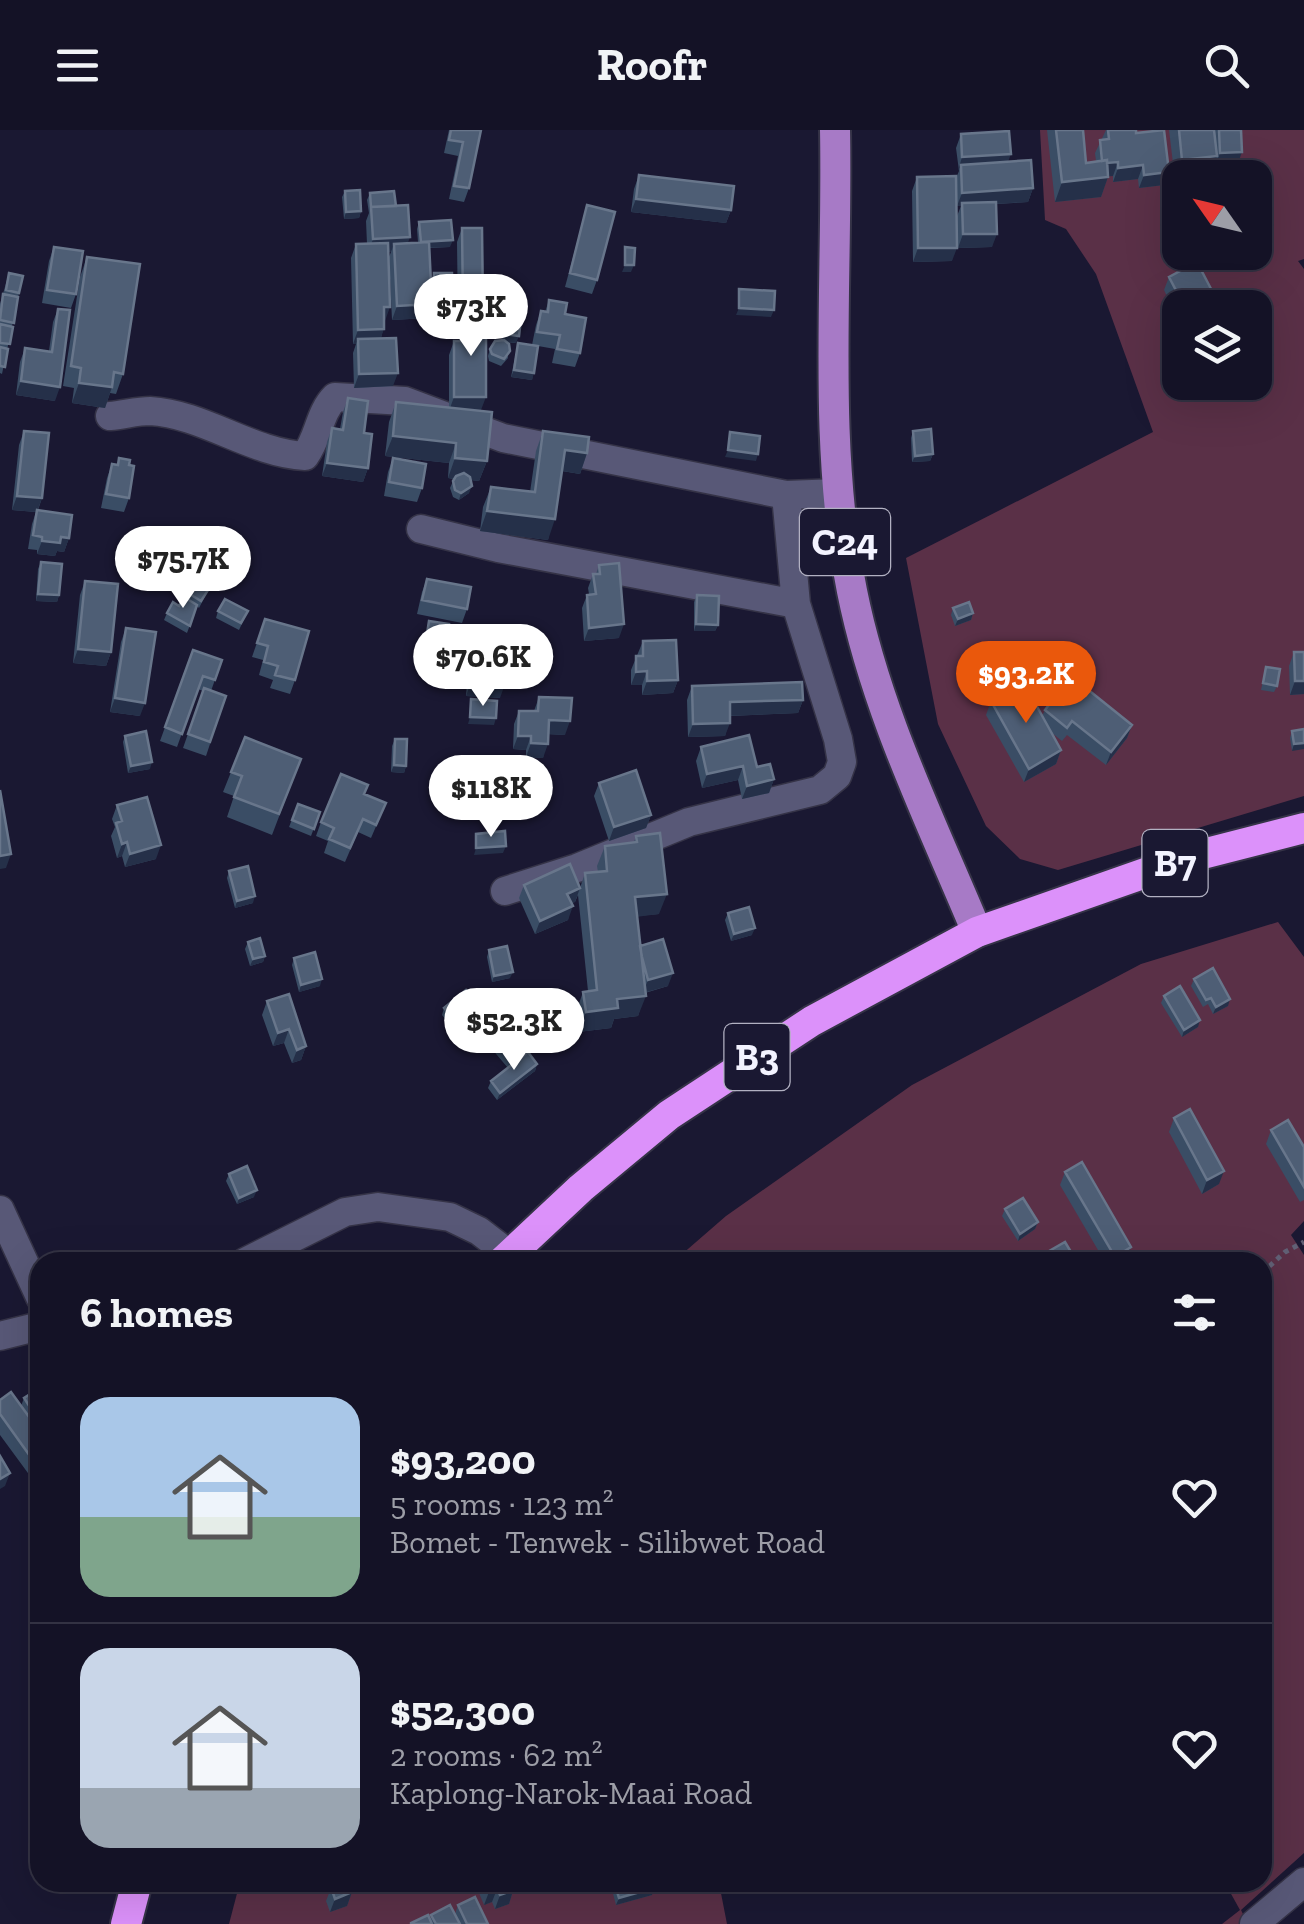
<!DOCTYPE html>
<meta charset="utf-8">
<style>
body{margin:0;font-family:"Zilla Slab",serif;background:#212032;color:#f1f3f6;height:100vh;display:flex;flex-direction:column;font-size:38px;white-space:nowrap}
*{box-sizing:border-box;margin:0}
p{font-size:32px;color:#9d9ea7}
.icon{flex:none;width:55px;height:55px;fill:none;stroke:currentColor;stroke-width:2;stroke-linecap:round;stroke-linejoin:round}
.map{position:relative;flex:1;overflow:hidden}
.details{position:absolute;left:30px;top:1122px;width:1242px;height:640px;display:flex;flex-direction:column;background:#141226;border-radius:30px;box-shadow:0 10px 40px #0002,0 0 0 2px #333243}
.details>*{flex:none}
.needle{width:65px;rotate:304deg}
.tools{position:absolute;left:1162px;top:30px;display:grid;gap:20px}
.tools a{display:grid;place-items:center;width:110px;height:110px;border-radius:20px;background:#141226;box-shadow:0 10px 40px #0002,0 0 0 2px #333243;font-size:50px}
.price{position:absolute;translate:-50% -85px;padding:0 22px;border-radius:35px;background:#fff;color:#222;font-size:32px;line-height:65px;filter:drop-shadow(0 2px 5px #0008)}
.price::after{content:'';position:absolute;left:50%;top:60px;width:30px;height:22px;margin-left:-15px;background:inherit;clip-path:polygon(0 0,100% 0,50% 100%)}
.price.on{background:#ea580c;color:#fff}
ul{padding:0;list-style:none}
li{display:flex;align-items:center;gap:30px;height:250px;padding:0 50px}
li+li{border-top:2px solid #333243}
li span{display:grid;place-items:center;flex:none;width:280px;height:200px;border-radius:30px;color:#555}
li>.icon{margin-inline-start:auto}
span .icon{width:120px;height:120px;fill:#fffc;stroke-width:1}
li b{font-size:42px}
h2{display:flex;justify-content:space-between;align-items:center;height:120px;padding:0 50px;font-size:42px}
header{display:flex;justify-content:space-between;align-items:center;height:130px;padding:0 50px;background:#141226;font-size:45px;font-weight:700}
.map>svg:first-child{display:block}
</style>
<header><svg class="icon" aria-label="menu" viewBox="0 0 24 24"><path d="M4 6h16M4 12h16M4 18h16"/></svg>Roofr<svg class="icon" aria-label="search" viewBox="0 0 24 24"><circle cx="10" cy="10" r="6"/><path d="M15 15l6 6"/></svg></header>
<div class="map">
<svg width="1304" height="1794" viewBox="0 0 1304 1794">
<rect width="100%" height="100%" fill="#1a1832"/>
<path fill="#5a3047" fill-rule="evenodd" d="M1040 0H1304V129L1298 131 1304 139V666L1058 740 1020 729 986 696 938 594 906 428 1153 302 1096 144 1066 99 1045 90ZM1180 48H1255V122H1180ZM1180 178H1255V252H1180Z
M1278 792 1304 827V1091L1291 1105 1304 1125V1723L1241 1780 1248 1794H1222L1240 1780 1225 1753 1262 1752V1132H673L726 1086 912 955 1141 834Z
M240 1752 719 1753 727 1794H229Z"/>
<g fill="none" stroke-linecap="round" stroke-linejoin="round">
<g stroke="#353347" stroke-width="31">
<path id="minor" d="M110 286C123 285 137 281 150 281 204 284 251 323 305 326 319 307 319 283 335 267L405 271 503 308 786 365 839 363
M421 399 498 418 796 474
M505 761 577 738 689 692 820 660 837 646 842 632 838 609 796 474 786 365
M0 1080 40 1167
M245 1132 345 1082 378 1077 450 1087 479 1101 509 1124
M0 1206 40 1196
M1254 1794 1304 1752"/>
</g>
<g stroke="#353347" stroke-width="34">
<path id="major" d="M835 0C838 152 822 311 852 461 876 581 930 689 977 802"/>
</g>
<g stroke="#353347" stroke-width="34">
<path id="highway" d="M502 1132 581 1058 669 985 812 891 977 802 1191 727 1304 698
M126 1794 137 1752"/>
</g>
<path stroke="#616075" stroke-width="5" stroke-dasharray="5 5" stroke-linecap="butt" d="M1262 1143 1285 1122 1304 1112"/>
<use href="#minor" stroke="#585877" stroke-width="28"/>
<use href="#major" stroke="#a77ac6" stroke-width="30"/>
<use href="#highway" stroke="#dc91fa" stroke-width="30"/>
</g>
<path fill="#3a4d65" d="M449 0H481L469 58 464 72 449 69 458 26 444 23Z
M1047 0H1083L1086 33 1096 31 1095 23 1106 0H1136L1164 55 1139 58 1138 49 1113 52V46H1108L1101 67 1055 72Z
M1169 0H1241L1237 36 1215 37V33L1210 46 1180 48V49L1175 50Z
M961 4 1008 32 1033 58 1028 72 996 74 992 117 958 118 957 86 961 76H957L956 59 952 131 913 132 912 61 917 47 956 48 959 41 956 18Z
M639 45 731 80 726 93 631 82 634 59Z
M345 61 361 81 359 88 344 89 342 67Z
M370 63 396 76 408 113 418 112 417 99 419 92 450 117 430 118 431 150 434 143 450 189H431V179L427 188 392 190 389 127 391 122H388L385 191 381 208 393 256 354 258 353 223 356 214H353L351 128 356 114H367L366 91 369 83 367 70Z
M587 75 597 150 592 164 565 157Z
M462 98 480 185 481 280H475L487 331 479 351 471 350 469 363 459 370 453 367 450 358 454 349 448 348 449 333 385 326 389 292 396 272 449 278V225L454 211H459V199L462 189H458L457 112Z
M54 117 76 164 71 178 42 173 49 131Z
M87 127 123 244 116 264 110 263 105 278 72 273 74 258 63 256 80 147Z
M9 143 19 163 2 244 0 243V174Z
M1169 147 1221 178H1180V205L1175 207 1166 191 1172 177 1164 160Z
M549 170 565 184 580 223 575 237 552 233 555 219 538 216 532 250 511 247 518 213 532 215 536 195 541 181 545 182Z
M58 179 55 271 16 265 20 232 25 218 49 221 53 192Z
M506 187 516 213 506 212 508 228 501 236 489 231 488 226 490 219 502 210Z
M348 268 368 338 363 352 322 346 327 312 332 298 340 299 343 282Z
M24 301 42 368 38 380 69 408 64 422 57 421 55 426 37 424V420L28 419 32 394 36 382 12 380 19 315Z
M543 301 587 323 580 344 562 341 548 410 480 401 483 377 491 357 530 362 536 321Z
M913 301 933 324 930 331 912 332 911 308Z
M119 328 129 335V368L124 382 101 378 107 348 112 334H117Z
M393 328 422 358 417 372 384 366 388 342Z
M41 432 59 465 57 472 36 471 38 439Z
M599 435 619 508 584 511 582 478 587 465 589 464 588 458 593 444H596Z
M427 449 467 479 462 493 417 484 422 462Z
M85 451 111 522 106 536 73 533 80 465Z
M177 456 210 457 199 478 197 476 187 503 164 490 167 483 179 476 183 468 174 463Z
M697 465 718 495 715 501H694V472Z
M953 478 973 483 971 490 955 496 951 485Z
M218 481H248L239 500 216 488Z
M265 489 295 550 290 564 270 558 273 550 259 545 263 530 252 527Z
M429 491 446 514 443 520 424 517Z
M126 498 140 586 110 582 121 512Z
M479 504 500 568 466 566 467 552H462L463 530 468 516 474 517Z
M643 511 678 550 673 563 642 565V555H631V540Z
M193 520 222 530 211 561 226 566 206 626 183 618 203 561 198 559 177 617 160 611Z
M1294 522 1304 564 1290 565 1289 536Z
M1266 537 1277 556 1274 562 1261 560Z
M692 556 803 570 798 583 730 586 725 606 688 607 687 570Z
M539 567 565 605 548 604 543 628 526 627V620L513 619 514 594 519 581H534Z
M991 571 1042 586 1045 580 1132 595 1127 608 1106 635 1067 605 1062 611 1052 603 1061 620 1056 634 1024 652 986 585Z
M1304 599 1292 621 1290 608 1292 601Z
M125 606 150 639 128 643 123 612Z
M245 607 301 629 272 705 227 687 234 666 223 662Z
M395 609 406 636 404 643 391 642 392 616Z
M701 617 757 637 774 649 769 663 742 669 738 650 702 658 696 631Z
M599 653 651 685 646 698 609 711 594 666Z
M365 664 386 673 371 708 358 702 345 732 324 723 328 711 316 706 321 692Z
M298 674 320 682 311 706 289 697Z
M117 675 156 729 125 737 122 726 117 728 111 706 115 697 112 689Z
M636 706 659 784 637 786 640 816 668 856 645 863 638 886 614 889 611 898 578 902 576 882 583 862 588 861 578 765 575 772 571 773 568 790 535 804 519 768 524 755 580 758 585 743 598 742 597 736 605 716 634 712Z
M229 741 253 773 235 778 227 748Z
M728 783 752 805 731 811 725 790Z
M248 812 265 826 263 832 250 836 245 819Z
M489 820 510 848 492 852 487 827Z
M294 828 320 856 299 862 292 835Z
M1194 849 1228 876 1213 884 1208 874 1203 877 1191 856Z
M1164 866 1198 897 1182 907 1161 873Z
M267 871 306 916 301 930 292 933 284 913 273 916 262 885Z
M478 875 522 927 537 934 535 941 497 970 488 958 491 951 508 938 469 892 472 884 454 900 442 885 444 878Z
M1174 988 1219 1054 1202 1064 1169 1002Z
M1271 1000 1304 1017V1070L1300 1072 1266 1014Z
M1065 1042 1131 1117 1126 1131 1123 1132H1105L1060 1055Z
M229 1044 254 1067 237 1074 226 1051Z
M1005 1079 1038 1092 1035 1099 1018 1111 1002 1086Z
M40 1258V1351L36 1354 0 1305V1270L21 1276 24 1268Z
M40 1493V1523L33 1508 38 1494Z
M40 1534V1565L33 1548 38 1535Z
M329 1752H358L355 1760 352 1762 347 1776 330 1782 326 1771 331 1758Z
M479 1752H526L523 1760 512 1764 509 1774 495 1779 492 1772 484 1775 477 1758Z
M612 1752H653L652 1765 616 1775 611 1756Z
M458 1775 488 1794H410L430 1789 431 1785 455 1784Z"/>
<path fill="#253049" d="M1242 22 1237 36 1215 37 1220 23Z
M1011 24 1006 37 961 35 958 41 962 27Z
M1217 26 1210 46 1180 48V49L1175 50 1182 30Z
M1118 32 1113 46 1098 47 1103 34Z
M1143 35 1138 49 1113 52 1118 38Z
M1169 42 1164 55 1139 58 1144 45Z
M1108 47 1101 67 1055 72 1062 52Z
M1033 58 1028 72 962 76V73L961 76H957L962 63Z
M636 69 731 80 726 93 631 82Z
M361 81 359 88 344 89 346 82Z
M963 104H997L992 117 958 118Z
M410 107 405 121 394 114 391 122 368 123 373 109Z
M453 110 450 117 418 118 421 112Z
M918 118H957L952 131 913 132Z
M625 135H634L631 142H622Z
M432 174 427 188 392 190 397 176Z
M463 175H483L478 188 458 189Z
M487 176 505 177 503 183H485Z
M384 177H390L385 191H379Z
M739 178 774 180 771 187 736 185Z
M433 182H453L450 189H431Z
M384 199 379 213 358 209 356 214H353L358 200Z
M504 204 519 206 516 213 502 211Z
M514 240 534 243 532 250 511 247Z
M398 243 393 256 354 258 359 244Z
M21 251 60 257 55 271 16 265Z
M79 253 112 257 105 278 72 273Z
M454 267H486L481 280 449 281Z
M393 306 456 313 449 333 385 326Z
M565 320 587 323 580 344 557 340Z
M728 320 758 324 756 331 725 327Z
M933 324 930 331 912 332 915 326Z
M455 328 487 331 479 351 448 348Z
M327 333 368 338 363 352 322 346Z
M472 356 469 363 459 370 461 363Z
M17 366 42 368 37 382 12 380Z
M487 381 555 389 548 410 480 401Z
M61 407 69 408 64 422 57 421 55 426 37 424 42 411Z
M38 464 59 465 57 472 36 471Z
M973 483 971 490 955 496 958 489Z
M624 494 619 508 584 511 589 498Z
M696 494 718 495 715 501H694Z
M78 519 111 522 106 536 73 533Z
M467 538H472L467 552H462Z
M647 541 642 555H631L636 542Z
M678 550 673 563 642 565 647 551Z
M1295 551H1304V564L1290 565Z
M471 552 505 554 500 568 466 566Z
M115 568 145 573 140 586 110 582Z
M803 570 798 583 725 586 730 572Z
M470 587 496 588 494 595 468 594Z
M549 590 570 591 565 605 544 604Z
M730 593 725 606 688 607 693 594Z
M1132 595 1127 608 1106 635 1111 622Z
M518 606H531L526 620 513 619Z
M531 613 548 614 543 628 526 627Z
M1304 613V619L1292 621 1294 614Z
M1061 620 1056 634 1024 652 1029 639Z
M152 632 150 639 128 643 131 636Z
M394 635 406 636 404 643 391 642Z
M743 636 738 650 702 658 707 644Z
M774 649 769 663 742 669 747 656Z
M651 685 646 698 609 711 614 697Z
M127 712 122 726 117 728 122 714Z
M161 715 156 729 125 737 130 724Z
M506 716 503 723 474 725 476 718Z
M11 724 6 738 0 739V726Z
M580 758 575 772 562 778 567 764Z
M667 764 659 784 628 788 635 767Z
M255 766 253 773 235 778 237 771Z
M573 776 568 790 535 804 540 791Z
M755 798 752 805 731 811 734 804Z
M265 826 263 832 250 836 253 829Z
M513 842 510 848 492 852 494 846Z
M673 843 668 856 643 863 648 850Z
M322 849 320 856 299 862 301 855Z
M646 866 638 886 614 889 611 898 578 902 586 882 617 869Z
M1230 869 1228 876 1213 884 1216 877Z
M474 879 472 884 454 900 456 893Z
M1200 890 1198 897 1182 907 1184 900Z
M289 899 284 913 273 916 278 903Z
M527 913 522 927 508 939 513 925Z
M306 916 301 930 292 933 297 920Z
M537 934 535 941 497 970 500 963Z
M1224 1041 1219 1054 1202 1064 1207 1050Z
M257 1060 254 1067 237 1074 239 1068Z
M1038 1092 1035 1099 1018 1111 1020 1104Z
M1131 1117 1126 1131 1123 1132H1113L1115 1127Z
M10 1343 5 1356 0 1359V1349Z
M347 1752H358L355 1760 343 1765Z
M510 1752H526L523 1760 512 1764 509 1774 495 1779 500 1765Z
M654 1758 652 1765 616 1775 619 1768Z
M497 1759 492 1772 484 1775 489 1762Z
M352 1762 347 1776 330 1782 335 1769Z"/>
<path fill="#4e5e75" stroke="#68768b" stroke-width="2.5" d="M451 0H481L469 58 454 56 463 12 449 10Z
M1056 0H1083L1086 33 1107 30 1108 47 1062 52Z
M1108 0H1136V3L1164 0 1169 42 1144 45 1143 35 1118 38V32L1107 33V30L1102 31 1100 10 1109 9Z
M1179 0H1214L1217 26 1182 30Z
M1219 0H1241L1242 22 1220 23Z
M1009 1 1011 24 962 27 961 4Z
M1031 30 1033 58 962 63 961 35Z
M639 45 734 56 731 80 636 69Z
M956 46 957 118H918L917 47Z
M360 60 361 81 346 82 345 61Z
M394 61 396 76 371 77 370 63Z
M996 72 997 104H963L962 73Z
M408 75 410 107 373 109 371 77Z
M587 75 615 82 597 150 570 143Z
M451 90 453 110 421 112 419 92Z
M462 98H482L483 175H463Z
M429 112 432 174 397 176 394 114Z
M388 113 390 177H384V199L358 200 356 114Z
M54 117 83 121 76 164 47 160Z
M625 117 635 118 634 135H625Z
M87 127 140 134 123 244 114 242 112 257 79 253 81 238 71 236Z
M1197 132 1221 178H1180V194L1171 177 1182 172 1169 147Z
M9 143 23 146 19 163 6 160Z
M434 143H452L453 182H433Z
M488 155 506 156 505 177 487 176Z
M739 159 775 161 774 180 739 178Z
M3 164 18 167 14 193 0 190Z
M549 170 567 173 565 184 586 188 580 223 557 219 560 205 537 202 541 181 548 182Z
M58 179 70 180 60 257 21 251 25 218 52 222Z
M464 185H486V267H454V211H464Z
M506 187 521 189 519 206 504 204Z
M0 194 13 197 10 214 0 213Z
M396 208 398 243 359 244 358 209Z
M504 210 509 214 510 221 504 229 492 224 490 219 495 211Z
M518 213 538 216 534 243 514 240Z
M0 217 8 219 5 237 0 236Z
M348 268 368 271 364 303 372 304 368 338 327 333 332 298 343 300Z
M396 272 492 282 487 331 455 328 456 313 393 306Z
M931 299 933 324 915 326 913 301Z
M24 301 49 303 42 368 17 366Z
M543 301 589 307 587 323 565 320 555 389 487 381 491 357 535 362Z
M730 302 760 306 758 324 728 320Z
M119 328 130 330 129 335 134 336 129 368 106 364 112 334 118 335Z
M393 328 426 334 422 358 389 352Z
M464 343 470 347 472 356 461 363 455 360 453 351 456 346Z
M37 380 72 385 69 408 61 407 60 413 42 411V407L33 405Z
M41 432 62 434 59 465 38 464Z
M619 433 624 494 589 498 587 465 596 464 593 444H600L599 435Z
M184 442 210 457 201 471 177 456Z
M427 449 471 457 467 479 422 470Z
M85 451 118 454 111 522 78 519Z
M697 465 719 466 718 495 696 494Z
M184 467 197 475 190 496 167 483 173 472 179 476Z
M225 469 248 481 241 493 218 481Z
M969 472 973 483 958 489 953 478Z
M265 489 309 501 295 550 275 545 278 536 264 532 268 516 257 513Z
M429 491 449 494 446 514 426 510Z
M126 498 156 502 145 573 115 568Z
M479 504 501 505 500 518H507L505 554 471 552 472 538H467L468 516 478 517Z
M676 510 678 550 647 551V541L636 542V526H643V511Z
M193 520 222 530 215 550 203 546 182 604 165 597Z
M1294 522H1304V551H1295Z
M1266 537 1280 539 1277 556 1263 553Z
M1071 546 1132 595 1111 622 1072 591 1067 598 1045 580Z
M802 552 803 570 730 572V593L693 594 692 556Z
M1024 553 1061 620 1029 639 991 571Z
M204 558 226 566 210 612 188 604Z
M539 567 572 568 570 591 549 590 548 614 531 613V606H518L519 581H538Z
M471 569 497 571 496 588 470 587Z
M1304 599V613L1294 614 1292 601Z
M146 601 152 632 131 636 125 606Z
M749 605 757 637 770 634 774 649 747 656 743 636 707 644 701 617Z
M245 607 301 629 279 684 234 667 242 646 231 642Z
M395 609H407L406 636 394 635Z
M636 640 651 685 614 697 599 653Z
M341 644 368 655 364 664 386 673 376 695 363 689 350 718 329 709 334 698 321 692Z
M0 660 11 724 0 726Z
M147 667 161 715 130 724 127 712 122 714 116 693 122 691 117 675Z
M298 674 320 682 314 699 292 690Z
M505 701 506 716 476 718V704Z
M660 703 667 764 635 767 646 866 617 869 618 878 586 882 583 862 597 860 585 743 607 741 605 716 637 712 636 706Z
M570 734 580 758 567 764 573 776 540 791 524 755Z
M248 736 255 766 237 771 229 741Z
M749 777 755 798 734 804 728 783Z
M260 808 265 826 253 829 248 812Z
M663 809 673 843 648 850 642 827 640 816Z
M507 816 513 842 494 846 489 820Z
M315 822 322 849 301 855 294 828Z
M1213 838 1230 869 1216 877 1211 868 1206 870 1194 849Z
M1180 856 1200 890 1184 900 1164 866Z
M466 860 478 875 456 893 444 878Z
M289 864 306 916 297 920 289 899 278 903 267 871Z
M488 867 527 913 513 925 474 879Z
M528 922 537 934 500 963 491 951Z
M1190 979 1224 1041 1207 1050 1174 988Z
M1288 990 1304 1017V1057L1271 1000Z
M1082 1032 1131 1117 1115 1127 1065 1042Z
M247 1036 257 1060 239 1068 229 1044Z
M1023 1068 1038 1092 1020 1104 1005 1079Z
M1065 1112 1077 1132H1030Z
M40 1258V1293L24 1268Z
M11 1262 40 1302V1340L0 1284V1270Z
M0 1326 10 1343 0 1349Z
M339 1752H348L352 1762 335 1769 331 1757 339 1754Z
M485 1752H511L514 1760 500 1765 497 1759 489 1762Z
M614 1752H653L654 1758 619 1768Z
M475 1767 488 1794H467L458 1775Z
M450 1775 460 1794H436L431 1785Z
M428 1785 432 1794H411V1793Z"/>
<g text-anchor="middle" stroke-width="8" stroke-linejoin="round" paint-order="stroke">
<g fill="#1a1832" stroke="#b2b1c2" stroke-width="2.5">
<rect x="800" y="379" width="90" height="66" rx="8"/>
<rect x="1142.5" y="700" width="65" height="66" rx="8"/>
<rect x="724.5" y="894" width="65" height="66" rx="8"/>
</g>
<g font-size="38" font-weight="bold" fill="#f3f3ff">
<text x="845" y="425">C24</text>
<text x="1175" y="746">B7</text>
<text x="757" y="940">B3</text>
</g>
</g>
</svg>
<div class="tools">
<a><svg class="needle" viewBox="-14 -14 28 28"><path d="M0-13l5 13h-10z" fill="#e53935"/><path d="M0 13l5-13h-10z" fill="#9d9ea7"/></svg></a>
<a><svg class="icon" aria-label="layers" viewBox="0 0 24 24"><path d="M12 4l9 5-9 5-9-5zM3 14l9 5 9-5"/></svg></a>
</div>
<b class="price" style="left:471px;top:229px">$73K</b>
<b class="price" style="left:183px;top:481px">$75.7K</b>
<b class="price" style="left:483px;top:579px">$70.6K</b>
<b class="price on" style="left:1026px;top:596px">$93.2K</b>
<b class="price" style="left:491px;top:710px">$118K</b>
<b class="price" style="left:514px;top:943px">$52.3K</b>
<section class="details">
<h2>6 homes<svg class="icon" aria-label="filters" viewBox="0 0 24 24"><path d="M4 7h16M4 17h16"/><circle cx="9" cy="7" r="2"/><circle cx="15" cy="17" r="2"/></svg></h2>
<ul>
<li><span style="background:linear-gradient(#a9c7e8 60%,#7fa58c 0)"><svg class="icon" aria-label="home" viewBox="0 0 24 24"><path d="M3 11l9-7 9 7M6 9v11h12V9"/></svg></span><div><b>$93,200</b><p>5 rooms · 123 m²</p><p>Bomet - Tenwek - Silibwet Road</p></div><svg class="icon" aria-label="heart" viewBox="0 0 24 24"><path d="M12 20l-8-8c-3-5 5-10 8-4 3-6 11-1 8 4z"/></svg></li>
<li><span style="background:linear-gradient(#c9d6e8 70%,#9aa5b1 0)"><svg class="icon" aria-label="home" viewBox="0 0 24 24"><path d="M3 11l9-7 9 7M6 9v11h12V9"/></svg></span><div><b>$52,300</b><p>2 rooms · 62 m²</p><p>Kaplong-Narok-Maai Road</p></div><svg class="icon" aria-label="heart" viewBox="0 0 24 24"><path d="M12 20l-8-8c-3-5 5-10 8-4 3-6 11-1 8 4z"/></svg></li>
</ul>
</section>
</div>
